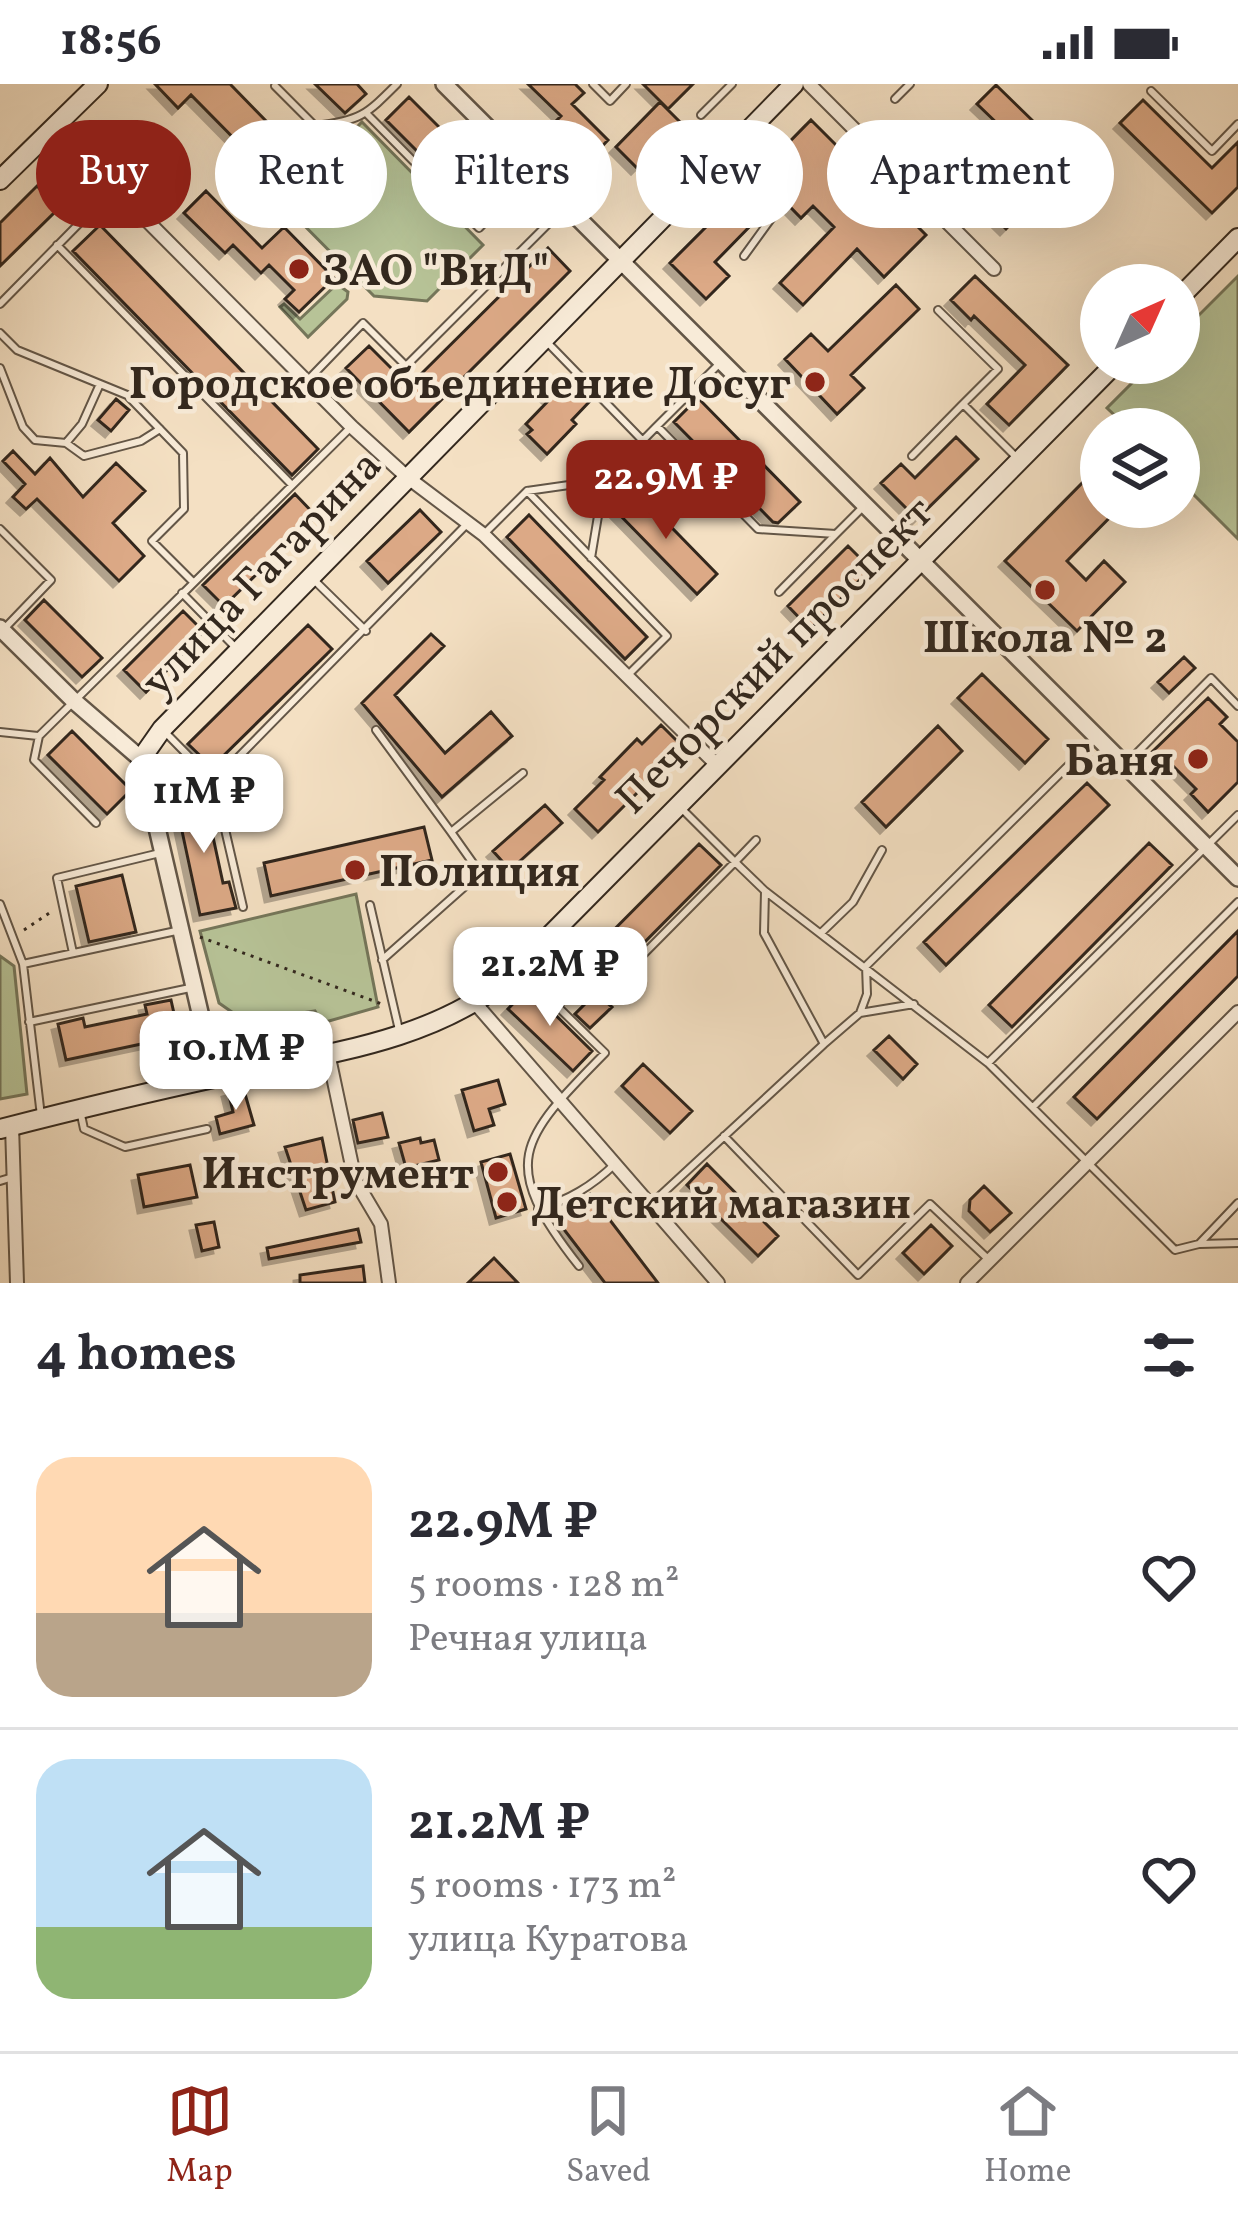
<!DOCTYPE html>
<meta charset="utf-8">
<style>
body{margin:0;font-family:Vollkorn,serif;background:#f2f2f3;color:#2b2b33;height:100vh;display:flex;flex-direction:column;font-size:45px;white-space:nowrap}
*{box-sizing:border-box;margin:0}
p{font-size:39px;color:#7c7c81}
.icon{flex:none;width:66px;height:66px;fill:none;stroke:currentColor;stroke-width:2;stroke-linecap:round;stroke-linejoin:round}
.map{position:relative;height:1199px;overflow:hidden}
.panel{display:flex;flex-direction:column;background:#fff;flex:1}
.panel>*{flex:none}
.hud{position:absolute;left:36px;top:36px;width:1167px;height:108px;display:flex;gap:24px}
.needle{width:78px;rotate:45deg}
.tools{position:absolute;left:1080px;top:180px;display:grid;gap:24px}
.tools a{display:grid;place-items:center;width:120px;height:120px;border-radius:50%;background:#fff;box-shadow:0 12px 48px #0002;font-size:60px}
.price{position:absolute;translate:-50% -102px;padding:0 27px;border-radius:24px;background:#fff;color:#222;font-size:39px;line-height:78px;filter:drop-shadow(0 3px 6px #0008)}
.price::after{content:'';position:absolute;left:50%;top:72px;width:36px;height:27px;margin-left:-18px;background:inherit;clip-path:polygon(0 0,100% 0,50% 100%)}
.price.active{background:#8f2418;color:#fff}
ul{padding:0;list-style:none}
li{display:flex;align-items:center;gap:36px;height:300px;padding:0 36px}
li+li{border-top:3px solid #e1e1e2}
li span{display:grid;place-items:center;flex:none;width:336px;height:240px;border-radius:36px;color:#555}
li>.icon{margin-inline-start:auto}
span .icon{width:144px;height:144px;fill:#fffc;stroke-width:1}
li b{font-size:51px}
h2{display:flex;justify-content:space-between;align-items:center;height:144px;padding:0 36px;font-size:51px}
.chip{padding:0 42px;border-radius:54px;background:#fff;box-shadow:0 12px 48px #0002;font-size:42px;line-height:108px}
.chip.active{background:#8f2418;color:#fff}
.status{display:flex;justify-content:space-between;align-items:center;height:84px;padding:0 60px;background:#fff;direction:ltr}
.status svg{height:33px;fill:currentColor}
.tab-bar{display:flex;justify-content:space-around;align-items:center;height:168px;border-top:3px solid #e1e1e2;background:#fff;font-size:33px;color:#7c7c81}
.tab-bar a{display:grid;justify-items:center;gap:6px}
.tab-bar .active{color:#8f2418}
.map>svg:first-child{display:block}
</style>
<div class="status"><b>18:56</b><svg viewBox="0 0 49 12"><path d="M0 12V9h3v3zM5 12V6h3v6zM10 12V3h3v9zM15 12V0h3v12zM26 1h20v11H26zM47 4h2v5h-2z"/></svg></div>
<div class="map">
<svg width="1238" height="1199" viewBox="0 0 1238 1199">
<defs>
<filter id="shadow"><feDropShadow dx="-6" dy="6" stdDeviation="0" flood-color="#0004"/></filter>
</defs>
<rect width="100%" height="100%" fill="#f4e0c3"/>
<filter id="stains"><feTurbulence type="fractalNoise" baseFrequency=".00167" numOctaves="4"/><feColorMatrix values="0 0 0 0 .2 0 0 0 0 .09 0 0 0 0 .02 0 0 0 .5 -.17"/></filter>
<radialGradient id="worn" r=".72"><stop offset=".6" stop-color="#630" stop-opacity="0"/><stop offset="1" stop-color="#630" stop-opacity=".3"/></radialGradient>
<path fill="#b7c397" stroke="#75765a" stroke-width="3" d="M362 38 483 161 427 217 374 212 282 119Z
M1238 192V455L1179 396V345H1129L1107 324 1152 279H1179V251Z
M337 200 348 208 347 215 308 253 280 223 284 220 300 235Z
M356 810 378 923 322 939 315 927 295 930 291 942 262 949 219 919 200 847Z
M0 872 14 882 27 1010 0 1015Z"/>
<path fill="#dca986" stroke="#33281e" stroke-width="3" filter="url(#shadow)" d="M155 0H230L305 77 280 101 191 11 178 24Z
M315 0H357L366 10 345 29Z
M528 0H575L584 9 572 20 608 56 585 80 549 44 561 32Z
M643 0H693L668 25Z
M996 1 1073 76 1006 145 929 70 950 49 975 74 1003 45 977 20Z
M409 13 502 106 485 127 479 129 386 36Z
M1143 16 1212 84 1238 58V103L1212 129 1120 39Z
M660 18 681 39 637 84 616 63Z
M811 36 926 151 884 193 857 165 803 221 780 199 834 143 813 122 801 134 758 90Z
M37 102 59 124 0 182V139Z
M206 107 262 164 284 143 334 194 299 228 285 215 294 206 269 181 261 189 233 161 225 169 184 129Z
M732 117 754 138 715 178 729 192 706 215 670 179Z
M100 141 318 365 292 391 73 167Z
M548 164 570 187 409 348 346 284 369 262 409 302Z
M975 192 1068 281 1009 341 987 320 1025 281 974 232 971 236 951 216Z
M896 201 919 225 851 291 864 304 837 330 785 275 811 250 828 267Z
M563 291 590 317 572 336 576 340 547 370 527 350 532 346 526 340 550 315 544 309Z
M698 314 800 418 778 439 773 438 674 338Z
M116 315 129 326 111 347 98 336Z
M956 353 978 375 917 435 881 399 901 380 915 394Z
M13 367 35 390 50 374 83 413 116 379 145 407 113 439 144 472 119 497 37 415 26 425 13 413 25 400 3 377Z
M1101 380V423H1120L1067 477 1086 496 1104 477 1125 498 1077 547 1005 477Z
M636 407 717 490 697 510 616 427Z
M295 410 316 432 224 522 203 501Z
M420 426 441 448 388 499 367 477Z
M529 431 647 553 625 575 507 453Z
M848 462 871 485 810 545 788 522Z
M44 516 102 574 82 593 25 536Z
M183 527 204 548 146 608 124 586Z
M308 541 332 565 212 683 188 660Z
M431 550 444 562 395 611 445 669 491 628 512 652 442 713 362 619Z
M1184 573 1195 584 1169 609 1158 598Z
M982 590 1048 655 1025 679 958 614Z
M1208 614 1227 633 1220 640 1238 658V698L1208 728 1191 710 1196 705 1172 681 1167 685 1151 669Z
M661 641 683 663 598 748 575 725 604 696 600 693 637 655 642 660Z
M938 642 962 667 886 743 862 718Z
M72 647 131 706 107 730 48 671Z
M1087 699 1109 721 946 881 924 858Z
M210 712 216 738 210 739 223 799 229 798 236 824 200 831 176 719Z
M545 721 562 739 510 786 493 767Z
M424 743 432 776 271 812 264 779Z
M1149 759 1172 781 1012 943 989 921Z
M699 760 721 781 606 897 585 875Z
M122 791 136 848 89 858 76 802Z
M1238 847V892L1097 1035 1074 1013Z
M528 904 592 967 573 987 508 925Z
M596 909 612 923 590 944 575 930Z
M171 916 179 952 66 976 58 940 83 934 85 943 147 930 145 921Z
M889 952 917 980 903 995 874 966Z
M643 980 692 1027 670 1049 622 1002Z
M498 996 505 1020 489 1025 494 1041 474 1047 462 1006Z
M243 1003 254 1041 220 1050 216 1033 233 1028 228 1007Z
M382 1029 388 1053 358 1059 353 1036Z
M322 1054 335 1118 306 1126 285 1063Z
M420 1054 421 1059 434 1056 439 1076 406 1084 399 1059Z
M510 1070 526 1125 496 1134 481 1078Z
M707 1080 778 1152 758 1172 687 1101Z
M190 1081 197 1113 144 1123 138 1091Z
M984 1102 1011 1129 990 1148 969 1127 970 1116Z
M590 1110 658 1199H605L556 1135Z
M214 1138 219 1163 202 1167 196 1141Z
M931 1141 952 1162 924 1190 903 1169Z
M358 1145 361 1158 269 1175 267 1164Z
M494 1174 518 1199H468Z
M363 1182 365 1199H300V1191Z"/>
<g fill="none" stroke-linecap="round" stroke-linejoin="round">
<g stroke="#635647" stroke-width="10">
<path id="service" d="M593 0 610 17 626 0
M275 2 315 42C360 37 366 31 397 0
M1151 7 1212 67 1238 40
M895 15 910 0
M367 30 479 144 530 92
M701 31 732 0
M720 79 773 132 744 172
M57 161 292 401
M0 220 112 106
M938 226 998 285 963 320 1017 374
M0 249 17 266 127 311 183 369 184 425 152 457 193 498
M545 256 643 357
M718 281 657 342 758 445 836 450 863 423
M0 284 23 343 35 356 66 359 82 340 100 300
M307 297 363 239 406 282 563 125
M66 359 84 372 141 357 160 345
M912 372 963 320
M527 407 667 552 627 592
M0 445 51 496 4 545
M485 449 527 407 604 396 657 342
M591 474 604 396
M313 495 366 547
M779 508 836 450
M182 509 234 562
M376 646 451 748
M164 647 214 698 466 441
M0 648 38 652
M1127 679 1211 594 1238 622
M214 698 243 823
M96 739 34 676 39 652 349 345
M765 807 988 979 1175 1166 1199 1160 1238 1119
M0 820 23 880
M370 821 399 946
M821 849 853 818 882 766
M73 869 57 794 160 769
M382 876 480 789 451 748 523 689
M860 929 867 910 866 882 1094 656
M29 938 190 904
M824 960 860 929 914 920
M989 978 1238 731
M1033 1023 1238 818
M81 1031 84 1045 125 1063 207 1045
M41 1032 23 880 176 847
M724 1052 858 1191 930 1120 988 1175
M0 1097 13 1093
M650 1121 824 960 764 849 765 807 735 778 756 756
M538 1125C569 1116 592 1102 615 1080
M1200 1160 1238 1159
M579 1182C498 1079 518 1057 605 969L557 922 588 890 606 908 735 778 680 723"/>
</g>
<g stroke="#635647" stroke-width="16">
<path id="minor" d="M809 0 994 185
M54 43 352 343 407 393 484 451 717 681
M476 920 718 1199
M328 969 355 1096 381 1140 389 1199
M12 1042 17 1199
M967 1199 1238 928"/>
</g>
<g stroke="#635647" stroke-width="20">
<path id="tertiary" d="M444 0 1238 794
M0 544 74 617 141 675 215 993"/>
</g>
<g stroke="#33281e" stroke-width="22">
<path id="secondary" d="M0 96 98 0
M1179 214 1238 154
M141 675 162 645 794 0
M0 1045C74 1026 149 1008 223 992 320 970 429 959 507 895L1116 279"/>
</g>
<path stroke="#33281e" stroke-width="3" stroke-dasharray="3 6" stroke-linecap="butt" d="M24 846 51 828
M200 853 382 920"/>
<use href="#service" stroke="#f8ebd8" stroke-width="6"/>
<use href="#minor" stroke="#f8ebd8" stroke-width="12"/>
<use href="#tertiary" stroke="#f8ebd8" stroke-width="15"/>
<use href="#secondary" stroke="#f8ebd8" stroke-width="18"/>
</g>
<g fill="#8f2418" stroke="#f8ebd8" stroke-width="4.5">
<circle cx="299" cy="185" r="12"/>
<circle cx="815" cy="298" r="12"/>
<circle cx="1045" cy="506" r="12"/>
<circle cx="1198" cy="675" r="12"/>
<circle cx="355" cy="786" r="12"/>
<circle cx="498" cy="1088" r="12"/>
<circle cx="507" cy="1118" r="12"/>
</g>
<g text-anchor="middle" stroke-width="9" stroke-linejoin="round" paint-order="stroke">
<g font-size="45" font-weight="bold" fill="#33281e" stroke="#f8ebd8" text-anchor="start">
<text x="323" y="201">ЗАО "ВиД"</text>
<text x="791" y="314" text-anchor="end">Городское объединение Досуг</text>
<text x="1045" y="568" text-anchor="middle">Школа № 2</text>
<text x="1174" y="691" text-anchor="end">Баня</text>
<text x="379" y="802">Полиция</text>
<text x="474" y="1104" text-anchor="end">Инструмент</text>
<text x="531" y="1134">Детский магазин</text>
</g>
<g font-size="45" fill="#33281e" stroke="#f8ebd8">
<text transform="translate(260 488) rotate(-46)" y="16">улица Гагарина</text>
<text transform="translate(773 570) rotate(-45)" y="16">Печорский проспект</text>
</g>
</g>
<rect width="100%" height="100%" filter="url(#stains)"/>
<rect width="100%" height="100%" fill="url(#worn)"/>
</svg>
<div class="tools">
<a><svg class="needle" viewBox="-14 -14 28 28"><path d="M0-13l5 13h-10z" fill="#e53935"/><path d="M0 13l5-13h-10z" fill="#7c7c81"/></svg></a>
<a><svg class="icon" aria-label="layers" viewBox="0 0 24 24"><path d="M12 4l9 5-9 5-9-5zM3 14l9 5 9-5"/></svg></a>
</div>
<b class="price active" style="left:666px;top:458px">22.9M ₽</b>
<b class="price" style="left:204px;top:772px">11M ₽</b>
<b class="price" style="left:550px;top:945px">21.2M ₽</b>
<b class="price" style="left:236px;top:1029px">10.1M ₽</b>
<div class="hud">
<a class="chip active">Buy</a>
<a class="chip">Rent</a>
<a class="chip">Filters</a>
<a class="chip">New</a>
<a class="chip">Apartment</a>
</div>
</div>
<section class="panel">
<h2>4 homes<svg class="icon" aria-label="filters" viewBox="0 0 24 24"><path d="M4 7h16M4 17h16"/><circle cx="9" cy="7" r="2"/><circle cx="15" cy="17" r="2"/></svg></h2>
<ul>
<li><span style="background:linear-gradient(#ffd9b3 65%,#b9a48a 0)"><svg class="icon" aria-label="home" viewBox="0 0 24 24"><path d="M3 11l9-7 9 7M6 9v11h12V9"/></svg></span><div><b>22.9M ₽</b><p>5 rooms · 128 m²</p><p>Речная улица</p></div><svg class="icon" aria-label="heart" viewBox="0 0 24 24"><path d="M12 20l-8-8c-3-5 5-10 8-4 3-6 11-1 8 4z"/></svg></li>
<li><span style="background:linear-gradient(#bfe0f5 70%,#8fb573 0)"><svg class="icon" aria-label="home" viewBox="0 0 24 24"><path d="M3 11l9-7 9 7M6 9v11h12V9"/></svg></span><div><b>21.2M ₽</b><p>5 rooms · 173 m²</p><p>улица Куратова</p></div><svg class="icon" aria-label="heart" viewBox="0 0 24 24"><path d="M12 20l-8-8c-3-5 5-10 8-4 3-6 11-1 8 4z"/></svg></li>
</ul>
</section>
<nav class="tab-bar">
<a class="active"><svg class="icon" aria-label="map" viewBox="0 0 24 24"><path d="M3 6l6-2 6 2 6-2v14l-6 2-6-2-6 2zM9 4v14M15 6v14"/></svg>Map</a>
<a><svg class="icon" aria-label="saved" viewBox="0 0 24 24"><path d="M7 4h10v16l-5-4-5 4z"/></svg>Saved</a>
<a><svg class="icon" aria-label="home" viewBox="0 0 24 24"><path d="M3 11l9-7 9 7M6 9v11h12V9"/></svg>Home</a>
</nav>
